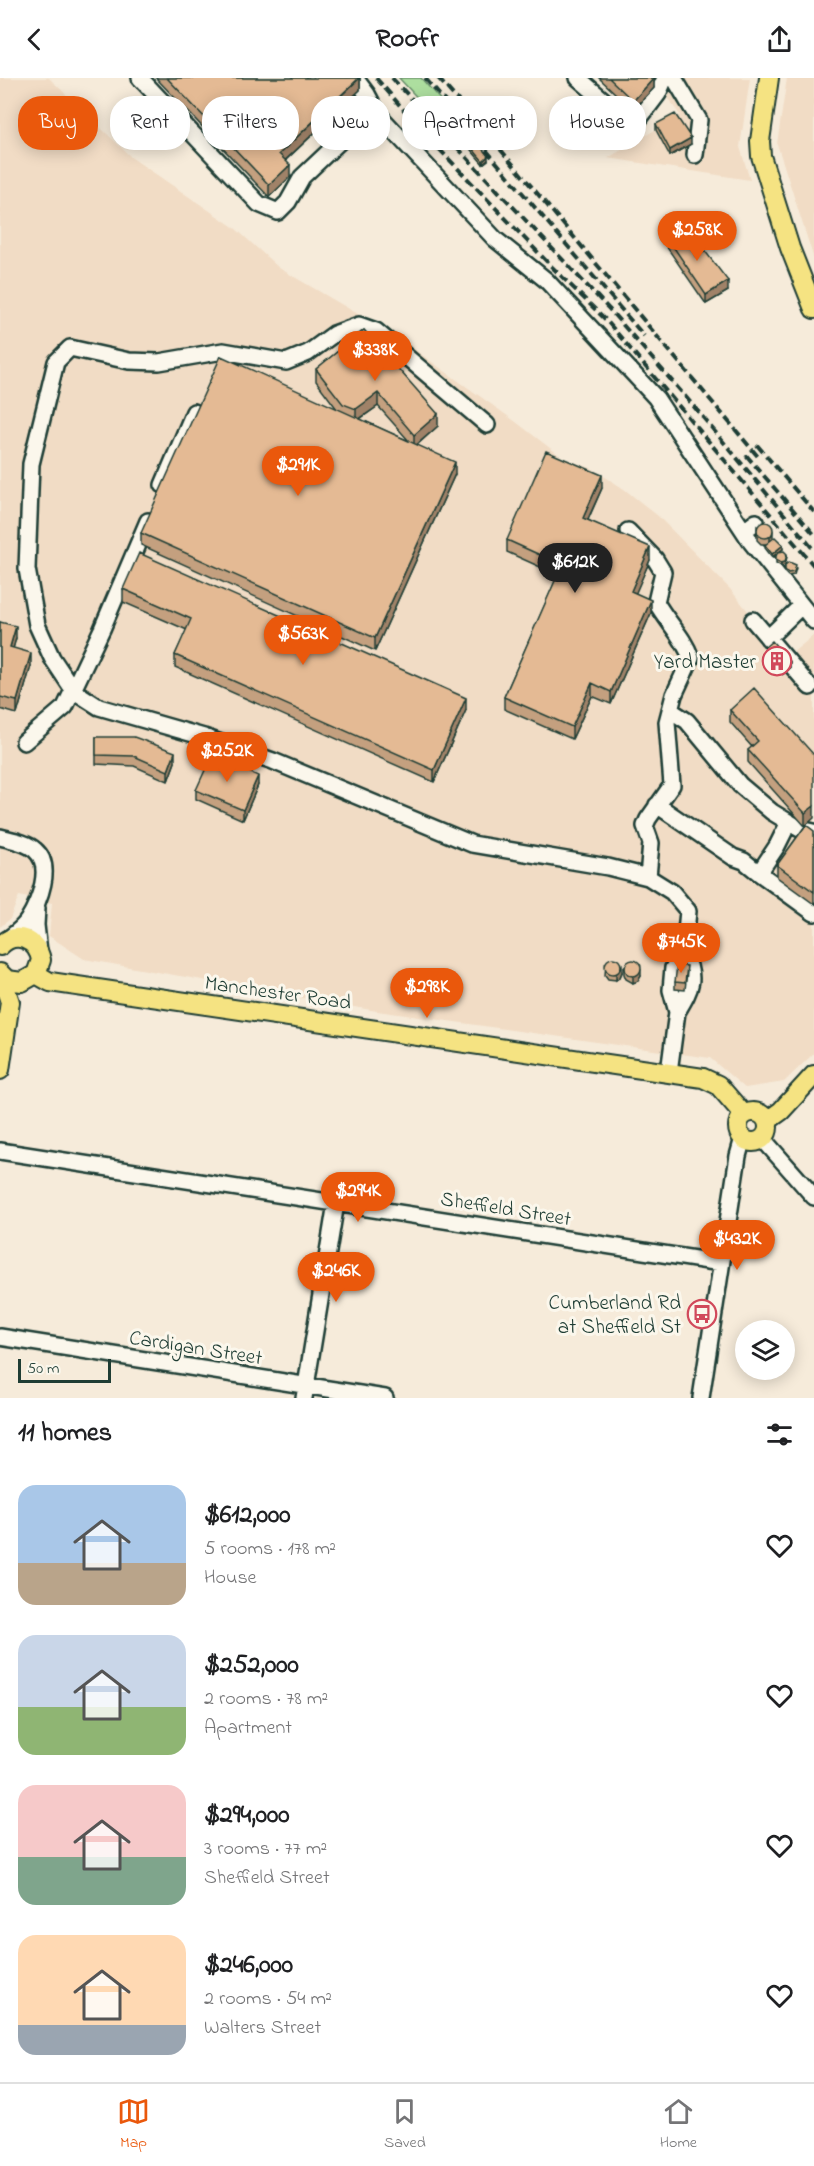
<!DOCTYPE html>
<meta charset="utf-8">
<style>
body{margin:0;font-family:"Indie Flower",sans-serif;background:#f2f2f2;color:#202124;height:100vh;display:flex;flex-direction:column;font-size:22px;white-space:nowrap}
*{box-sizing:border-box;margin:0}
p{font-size:20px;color:#757577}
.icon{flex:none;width:33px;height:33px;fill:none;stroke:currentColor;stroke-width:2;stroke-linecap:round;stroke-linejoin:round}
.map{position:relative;height:1320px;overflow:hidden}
.panel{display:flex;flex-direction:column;background:#fff;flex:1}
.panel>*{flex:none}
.hud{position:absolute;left:18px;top:18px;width:778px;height:54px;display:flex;gap:12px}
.controls{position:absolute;left:735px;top:1242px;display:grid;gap:12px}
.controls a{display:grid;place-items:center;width:60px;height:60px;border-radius:50%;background:#fff;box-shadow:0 3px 15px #0003;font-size:30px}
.scale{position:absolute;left:18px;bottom:15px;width:93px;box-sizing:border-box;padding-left:6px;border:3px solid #1f3d34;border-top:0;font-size:16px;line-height:21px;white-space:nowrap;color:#1f3d34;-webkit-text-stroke:4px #fbf7ec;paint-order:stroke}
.price{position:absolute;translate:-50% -51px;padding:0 14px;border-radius:21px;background:#ea580c;color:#fff;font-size:20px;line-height:39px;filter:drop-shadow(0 2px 3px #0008)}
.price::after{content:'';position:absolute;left:50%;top:36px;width:18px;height:14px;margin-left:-9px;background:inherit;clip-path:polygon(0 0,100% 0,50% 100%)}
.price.current{background:#222;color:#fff}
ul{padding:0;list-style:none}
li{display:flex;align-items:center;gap:18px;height:150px;padding:0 18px}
li span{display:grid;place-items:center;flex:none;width:168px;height:120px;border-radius:18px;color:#555}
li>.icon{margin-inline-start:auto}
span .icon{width:72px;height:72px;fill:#fffc;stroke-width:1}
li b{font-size:26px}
h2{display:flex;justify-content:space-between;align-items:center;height:72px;padding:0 18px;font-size:26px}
.tag{padding:0 21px;border-radius:24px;background:#fff;box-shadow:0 3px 15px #0003;font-size:21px;line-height:54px}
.tag.current{background:#ea580c;color:#fff}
header{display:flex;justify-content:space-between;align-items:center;height:78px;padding:0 18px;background:#fff;font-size:27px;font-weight:700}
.tabs{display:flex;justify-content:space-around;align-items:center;height:84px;border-top:2px solid #e0e0e0;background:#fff;font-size:16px;color:#757577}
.tabs a{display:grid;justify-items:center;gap:3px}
.tabs .current{color:#ea580c}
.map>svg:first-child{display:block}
</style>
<header><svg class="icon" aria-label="back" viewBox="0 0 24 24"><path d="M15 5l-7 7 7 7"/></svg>Roofr<svg class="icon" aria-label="share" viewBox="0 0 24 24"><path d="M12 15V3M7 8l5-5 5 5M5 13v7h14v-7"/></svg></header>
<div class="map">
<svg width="814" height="1320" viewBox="0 0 814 1320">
<rect width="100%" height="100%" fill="#f6ebda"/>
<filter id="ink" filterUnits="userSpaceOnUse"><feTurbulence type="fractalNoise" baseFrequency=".0167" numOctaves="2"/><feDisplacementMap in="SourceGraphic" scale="12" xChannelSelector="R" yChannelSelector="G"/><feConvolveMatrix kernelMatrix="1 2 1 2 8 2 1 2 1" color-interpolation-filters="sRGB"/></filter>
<g filter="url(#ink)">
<path fill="#f1dcc5" d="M0 0H49L132 80 235 150 279 190 394 257 516 344 563 380 593 391 624 411 658 438 730 511 786 580 814 557V975L784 1004 745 1010 710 980 377 933 84 881 49 858 52 825 19 818 10 841 0 849Z
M653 0H750L740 69 750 102 608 80 680 37Z
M787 0H814V181L777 66Z"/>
<path fill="#adde9f" stroke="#668e6a" stroke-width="1.5" d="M399 0H421L474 60 463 69Z"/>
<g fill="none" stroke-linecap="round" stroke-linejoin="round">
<g stroke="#1f3d34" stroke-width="20">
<path id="minor" d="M140 0 259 126 278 134 288 124 302 99 375 30
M355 0 367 16 377 35 495 161 546 202 656 320 751 464 814 543
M578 0 630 45H636L658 16 665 0
M674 0 699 42 695 77
M487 347 376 253 359 247 334 256 308 275 286 284 223 273 159 284 129 283 70 270 56 284 31 386 27 491 37 547 52 580 74 613 99 629 204 659 273 683 472 766 608 789 648 799 672 814 688 833 684 874 673 890 671 912 677 934 669 994
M163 407 194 334
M628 453 655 481 663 494 656 524C667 544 684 559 691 580L674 617 667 644 672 707 648 741 645 748 651 765 648 799
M744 453 756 444
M753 542 810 609
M768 560 801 528
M670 632 687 643 740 707 772 734 800 751 814 754
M24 664 65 629 102 551 148 443
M657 727 733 779 744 783 759 795
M789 744 777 768 759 795 814 835
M0 759C11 762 26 764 35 772 54 788 39 824 28 842 23 850 16 855 8 861
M37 830 36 847 39 874
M677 934C692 909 696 901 684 874
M763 1061 814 1119
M0 1073 721 1185
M0 1259 385 1320
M304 1320 336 1125
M701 1320 738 1078 743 1060"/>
</g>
<g stroke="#1f3d34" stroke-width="22">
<path id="major" d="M769 0 760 63 761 78 790 170 814 231
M0 868C15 852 37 861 41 882L36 896 22 904 7 902 0 895
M36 896 50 904 703 1000 718 1007 744 1037
M0 992 10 924 1 897
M738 1049a15 15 0 1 1 30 0a15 15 0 1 1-30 0Z
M767 1043 781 1033 814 997"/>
</g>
<use href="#minor" stroke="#fbf7ec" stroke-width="15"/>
<use href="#major" stroke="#f5e382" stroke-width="18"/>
<path stroke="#1f3d34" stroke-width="4" stroke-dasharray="9 4.5" stroke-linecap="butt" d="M376 0 425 56 550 187 606 242 814 488
M392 0 609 231 685 318 814 472
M425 0 644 258
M438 0 485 53 760 381
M757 367 814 434
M746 377 814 456"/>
</g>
<path fill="#c4a07f" stroke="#1f3d34" stroke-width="1.5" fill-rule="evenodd" d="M156 0H360V12L286 82 290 99 269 119Z
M599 0H653L654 10 633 32Z
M656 46 691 66 670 78 656 52Z
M471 69 488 82 483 86 471 72Z
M664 155 697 179 728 213 706 226 664 165Z
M364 252 438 348 417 367 455 396 375 573 141 467V455L337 331 316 303V291ZM378 328 409 363 360 341Z
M602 410 588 442 650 482 635 515 651 535 611 626 592 618 572 661 504 631V619L558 497 507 474V462Z
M757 448 773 461 783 471 779 474 787 479 785 487 781 488 776 485V478L777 475 772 479 765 470V467L767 466H761L757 462Z
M785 487 796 490 794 497 788 498 785 495Z
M123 511 466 632 434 704 175 589V577L187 552 123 524Z
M0 544 16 560 13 570 31 588 17 636 0 631Z
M765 569 790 590 783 596 765 575Z
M730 632 814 677 806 747 814 753V826L777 799V787L805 748 748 684V672L752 669 730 644Z
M96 659 175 684 168 703 134 688 96 686Z
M258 707 243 742 196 721V712Z
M606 885 622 894 620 899 616 902 608 901 605 897Z
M624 889 641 898 638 903 633 905 626 901 624 896Z
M687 894 685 912 675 911V904Z"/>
<path fill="#a08268" stroke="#1f3d34" stroke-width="1.5" d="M360 0V12L279 88V76Z
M654 0V10L633 32V23Z
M691 60V66L670 78V72Z
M488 78V82L483 86V83Z
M290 87V99L269 119V107Z
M728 203V213L706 226V217Z
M378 315V328L356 343V331Z
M438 336V348L414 369V357Z
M455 384V396L375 573V560Z
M602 397V410L583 452V440Z
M773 454V461L770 465V459Z
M783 467V471L772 479V476Z
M650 469V482L631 526V513Z
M787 476 785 487 781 488V485Z
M651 522V535L611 626V614Z
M16 548V560L10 582V569Z
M31 575V588L17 636V623Z
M790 584V590L783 596V590Z
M592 605V618L572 661V649Z
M466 620V632L434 704V692Z
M175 674V684L168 703V693Z
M258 698V707L243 742V732Z
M814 728V740L805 748V735Z
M622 887V894L620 899 616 902V896Z
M641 892V898L638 903 633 905V898Z"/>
<path fill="#e4ba94" stroke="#1f3d34" stroke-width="1.5" d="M167 0H359L279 76 290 87 269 107Z
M609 0H654L633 23Z
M675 36 691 60 670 72 656 46Z
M477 64 488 78 483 83 471 69Z
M677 147 697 179 705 173 728 203 706 217 664 155Z
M364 252 438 336 414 357 378 315 356 331 343 326 316 291Z
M221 278 455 384 375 560 141 455Z
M546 373 602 397 583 440 650 469 631 513 651 522 611 614 592 605 572 649 504 619 562 487 507 462Z
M757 452a8 8 0 1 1 16 0a8 8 0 1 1-16 0Z
M775 459 783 467 772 476 765 467Z
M784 473 787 476 785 484 781 485 776 482V478L778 474Z
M139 475 466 620 434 692 175 577 191 541 123 511Z
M789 484 796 487 794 494 788 495 785 492V487Z
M0 544 16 548 10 569 31 575 17 623 0 619Z
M772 563 790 584 783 590 765 569Z
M754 610 814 677V728L805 735 748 672 758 663 730 632Z
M96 659H134L175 674 168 693 134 678 96 677Z
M212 677 258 698 243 732 196 712Z
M806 747 814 753V814L777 787Z
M605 888a8 8 0 1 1 16 0a8 8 0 1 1-16 0Z
M625 890a8 8 0 1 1 16 0a8 8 0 1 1-16 0Z
M677 887 687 888 685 905 675 904Z"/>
</g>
<defs>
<g id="building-ring" transform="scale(1.5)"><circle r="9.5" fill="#fbf7ec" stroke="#d1495b" stroke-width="1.5"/><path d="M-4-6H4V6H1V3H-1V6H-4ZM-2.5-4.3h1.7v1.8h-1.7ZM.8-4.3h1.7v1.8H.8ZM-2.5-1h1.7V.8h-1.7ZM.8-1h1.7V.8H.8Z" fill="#d1495b"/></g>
<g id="bus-ring" transform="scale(1.5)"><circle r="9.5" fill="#fbf7ec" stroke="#d1495b" stroke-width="1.5"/><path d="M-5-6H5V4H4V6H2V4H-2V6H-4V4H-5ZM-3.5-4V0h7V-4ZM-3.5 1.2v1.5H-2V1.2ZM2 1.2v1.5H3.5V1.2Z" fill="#d1495b"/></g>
</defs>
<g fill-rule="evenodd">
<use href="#building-ring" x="777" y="583"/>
<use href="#bus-ring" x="702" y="1236"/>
</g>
<g text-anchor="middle" stroke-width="6" stroke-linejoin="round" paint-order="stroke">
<g font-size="21" fill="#1f3d34" stroke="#fbf7ec" text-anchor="end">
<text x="756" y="590">Yard Master</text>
<text x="681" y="1231">Cumberland Rd<tspan x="681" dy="24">at Sheffield St</tspan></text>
</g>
<g font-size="21" fill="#1f3d34" stroke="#fbf7ec">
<text transform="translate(278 914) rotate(8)" y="7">Manchester Road</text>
<text transform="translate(506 1130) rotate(9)" y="7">Sheffield Street</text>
<text transform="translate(196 1269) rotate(9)" y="7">Cardigan Street</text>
</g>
</g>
</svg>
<div class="controls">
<a><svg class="icon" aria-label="layers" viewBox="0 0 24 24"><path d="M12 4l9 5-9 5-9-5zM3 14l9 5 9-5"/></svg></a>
</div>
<div class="scale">50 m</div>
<b class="price" style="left:697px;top:184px">$258K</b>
<b class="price" style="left:375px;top:304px">$338K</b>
<b class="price" style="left:298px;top:419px">$291K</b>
<b class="price current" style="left:575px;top:516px">$612K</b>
<b class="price" style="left:303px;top:588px">$563K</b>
<b class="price" style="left:227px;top:705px">$252K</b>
<b class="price" style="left:681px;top:896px">$745K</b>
<b class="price" style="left:427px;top:941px">$298K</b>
<b class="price" style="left:358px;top:1145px">$294K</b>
<b class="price" style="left:737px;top:1193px">$432K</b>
<b class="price" style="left:336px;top:1225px">$246K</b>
<div class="hud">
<a class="tag current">Buy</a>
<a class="tag">Rent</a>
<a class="tag">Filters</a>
<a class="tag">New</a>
<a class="tag">Apartment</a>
<a class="tag">House</a>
</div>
</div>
<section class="panel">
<h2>11 homes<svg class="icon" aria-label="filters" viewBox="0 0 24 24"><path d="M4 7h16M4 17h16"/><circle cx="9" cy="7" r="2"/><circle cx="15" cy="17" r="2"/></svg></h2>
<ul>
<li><span style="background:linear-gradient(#a9c7e8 65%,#b9a48a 0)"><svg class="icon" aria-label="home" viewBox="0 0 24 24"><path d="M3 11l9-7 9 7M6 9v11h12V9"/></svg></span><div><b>$612,000</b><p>5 rooms · 178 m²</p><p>House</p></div><svg class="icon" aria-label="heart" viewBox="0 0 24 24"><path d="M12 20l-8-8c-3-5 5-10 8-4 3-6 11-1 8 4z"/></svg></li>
<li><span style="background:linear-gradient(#c9d6e8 60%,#8fb573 0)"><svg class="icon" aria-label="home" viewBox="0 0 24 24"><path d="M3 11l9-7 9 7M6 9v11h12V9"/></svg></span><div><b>$252,000</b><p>2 rooms · 78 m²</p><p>Apartment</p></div><svg class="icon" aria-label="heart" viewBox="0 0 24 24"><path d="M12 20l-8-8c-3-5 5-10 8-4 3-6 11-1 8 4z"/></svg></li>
<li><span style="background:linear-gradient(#f6c9c9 60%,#7fa58c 0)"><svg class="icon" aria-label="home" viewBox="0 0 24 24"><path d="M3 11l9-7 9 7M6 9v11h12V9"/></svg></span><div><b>$294,000</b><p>3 rooms · 77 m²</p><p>Sheffield Street</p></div><svg class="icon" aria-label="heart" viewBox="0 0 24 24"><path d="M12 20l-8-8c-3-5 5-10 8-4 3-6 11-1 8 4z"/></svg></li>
<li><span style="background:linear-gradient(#ffd9b3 75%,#9aa5b1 0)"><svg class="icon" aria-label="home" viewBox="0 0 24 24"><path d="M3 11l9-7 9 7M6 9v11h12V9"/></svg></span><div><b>$246,000</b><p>2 rooms · 54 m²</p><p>Walters Street</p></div><svg class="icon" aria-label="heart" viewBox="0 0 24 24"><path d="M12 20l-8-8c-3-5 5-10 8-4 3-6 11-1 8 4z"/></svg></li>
</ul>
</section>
<nav class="tabs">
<a class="current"><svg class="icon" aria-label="map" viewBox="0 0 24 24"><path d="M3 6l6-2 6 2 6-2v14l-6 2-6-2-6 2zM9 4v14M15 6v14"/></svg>Map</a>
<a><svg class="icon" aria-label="saved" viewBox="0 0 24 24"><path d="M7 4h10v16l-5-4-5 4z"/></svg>Saved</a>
<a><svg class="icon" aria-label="home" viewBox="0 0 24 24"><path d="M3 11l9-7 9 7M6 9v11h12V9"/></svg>Home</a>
</nav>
